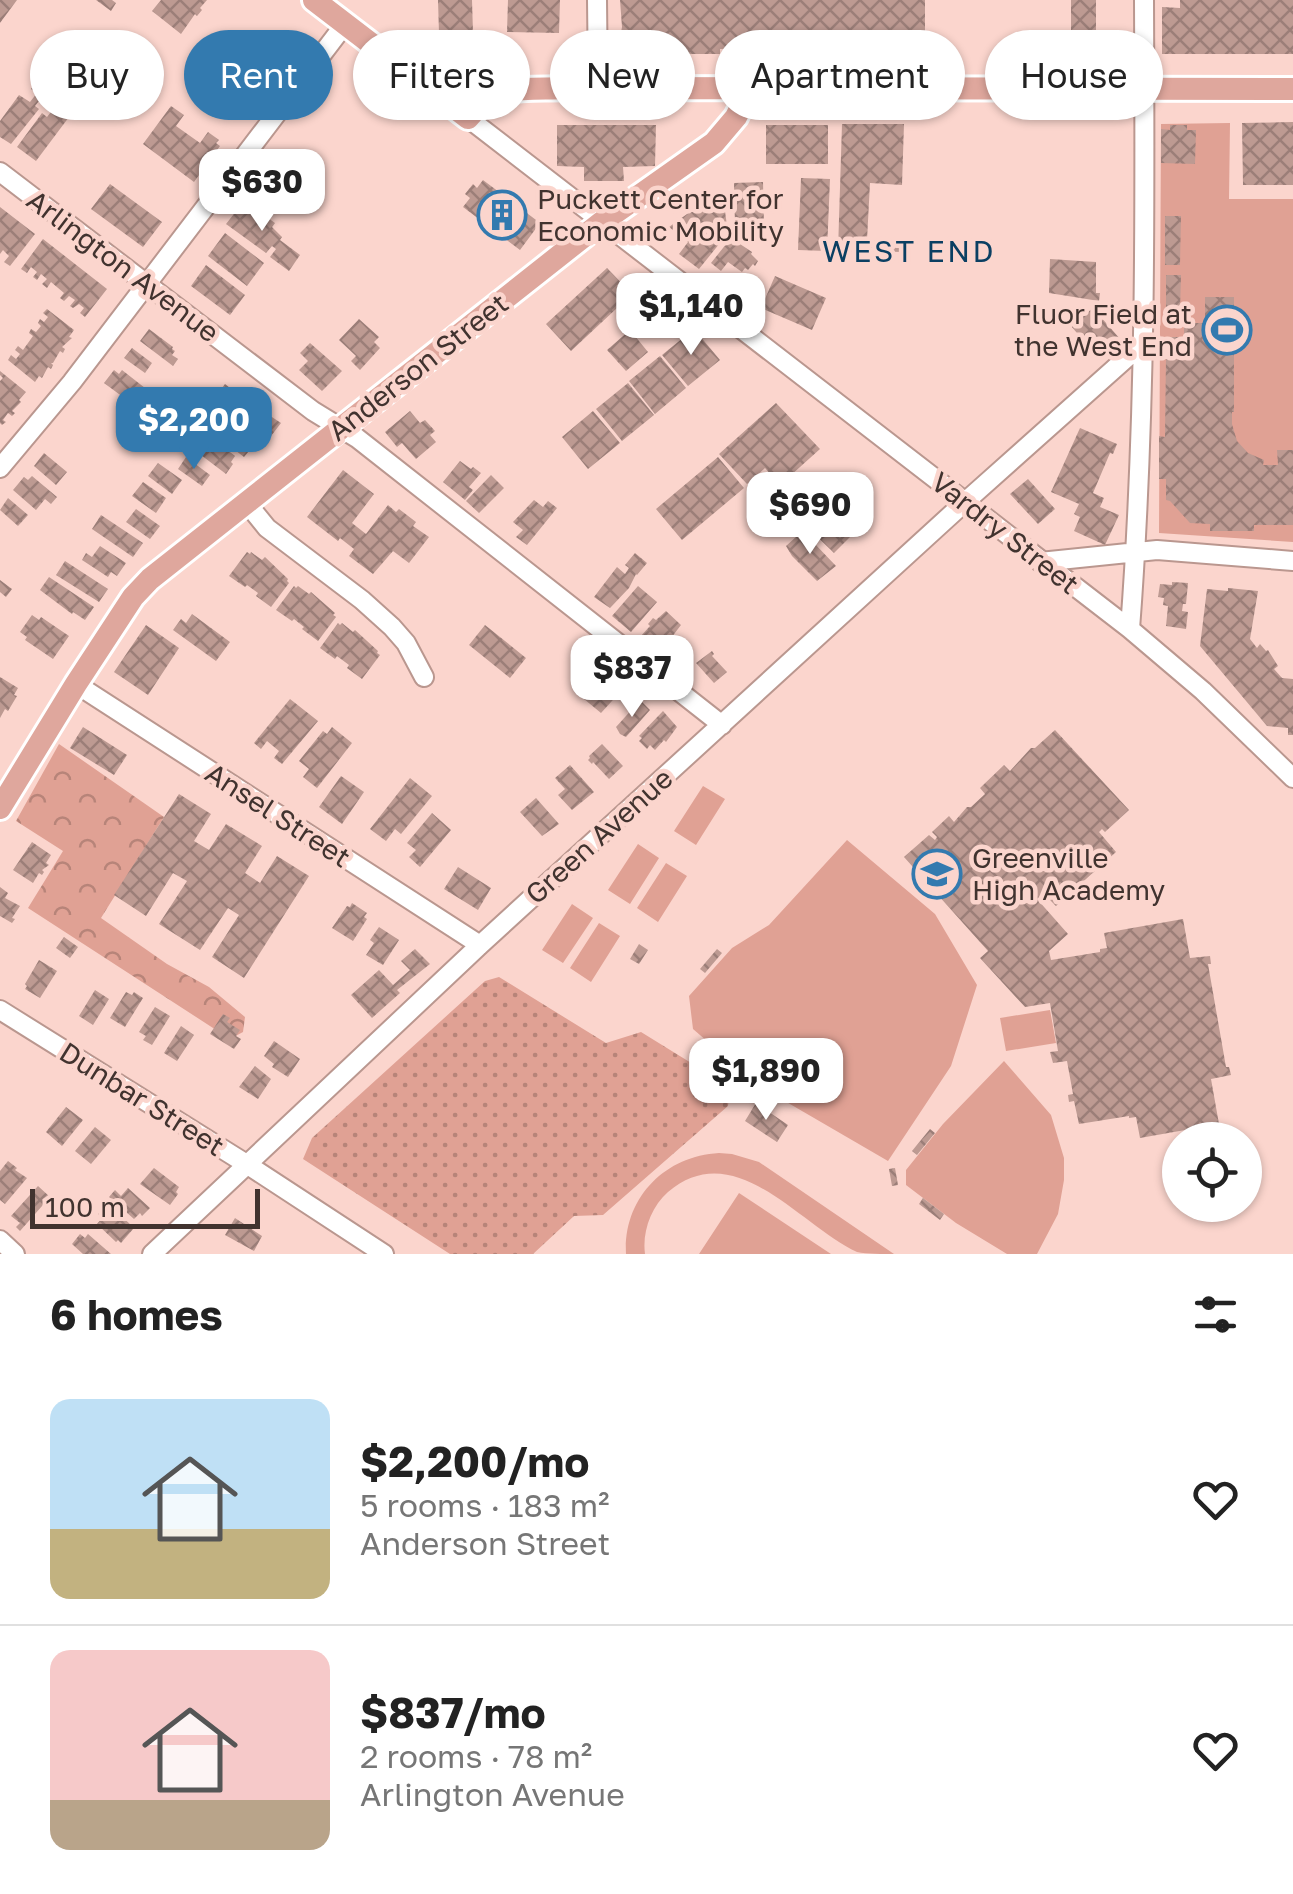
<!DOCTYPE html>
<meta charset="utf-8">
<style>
body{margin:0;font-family:"Golos Text",sans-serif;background:#f2f2f2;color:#222;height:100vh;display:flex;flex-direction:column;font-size:38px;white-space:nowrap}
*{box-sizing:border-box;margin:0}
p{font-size:32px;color:#767676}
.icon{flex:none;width:55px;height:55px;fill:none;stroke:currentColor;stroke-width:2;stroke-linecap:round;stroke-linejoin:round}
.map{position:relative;height:1254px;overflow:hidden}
.details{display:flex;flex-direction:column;background:#fff;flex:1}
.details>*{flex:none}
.guide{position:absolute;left:30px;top:30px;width:1235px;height:90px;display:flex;gap:20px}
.fabs{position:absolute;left:1162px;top:1122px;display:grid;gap:20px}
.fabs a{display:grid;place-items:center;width:100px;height:100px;border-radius:50%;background:#fff;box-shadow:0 2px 8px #0004;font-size:50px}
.scale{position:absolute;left:30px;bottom:25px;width:230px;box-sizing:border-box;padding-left:10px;border:5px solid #41332f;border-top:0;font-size:28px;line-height:35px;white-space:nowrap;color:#41332f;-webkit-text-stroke:8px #fbd5cd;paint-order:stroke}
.price{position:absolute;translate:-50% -85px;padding:0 22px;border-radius:20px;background:#fff;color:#222;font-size:32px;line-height:65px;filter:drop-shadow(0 2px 5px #0008)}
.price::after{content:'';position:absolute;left:50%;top:60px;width:30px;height:22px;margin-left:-15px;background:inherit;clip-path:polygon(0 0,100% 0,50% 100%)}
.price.current{background:#337aaf;color:#fff}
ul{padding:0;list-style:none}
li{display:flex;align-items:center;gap:30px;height:250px;padding:0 50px}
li+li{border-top:2px solid #e0e0e0}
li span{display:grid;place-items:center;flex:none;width:280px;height:200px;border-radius:20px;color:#555}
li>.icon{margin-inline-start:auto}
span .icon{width:120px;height:120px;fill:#fffc;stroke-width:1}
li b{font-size:42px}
h2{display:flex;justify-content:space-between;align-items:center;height:120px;padding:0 50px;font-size:42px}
.tag{padding:0 35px;border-radius:45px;background:#fff;box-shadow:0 2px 8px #0004;font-size:35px;line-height:90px}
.tag.current{background:#337aaf;color:#fff}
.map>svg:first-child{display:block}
</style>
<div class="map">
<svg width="1293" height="1254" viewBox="0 0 1293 1254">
<defs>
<pattern id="grass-dots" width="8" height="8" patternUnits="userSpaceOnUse" patternTransform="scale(2.5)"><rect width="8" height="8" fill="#e0a194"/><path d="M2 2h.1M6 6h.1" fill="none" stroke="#b78479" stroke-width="1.8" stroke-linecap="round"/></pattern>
<pattern id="forest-crowns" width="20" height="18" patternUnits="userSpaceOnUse" patternTransform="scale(2.5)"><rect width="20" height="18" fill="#e0a194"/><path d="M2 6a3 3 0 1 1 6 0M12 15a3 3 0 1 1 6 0" fill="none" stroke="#b78479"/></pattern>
<pattern id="building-cross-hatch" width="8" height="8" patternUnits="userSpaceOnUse" patternTransform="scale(2.5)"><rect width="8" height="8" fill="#bd9a92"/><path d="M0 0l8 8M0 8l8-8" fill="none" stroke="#9b7e78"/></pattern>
</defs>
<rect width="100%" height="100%" fill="#fbd5cd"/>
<path fill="url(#grass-dots)" d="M499 977 606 1043 641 1032 730 1087 728 1106 603 1215 574 1216 533 1254H450L303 1159 312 1138 485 981Z"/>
<path fill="url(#forest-crowns)" d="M59 744 164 817 101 918 167 964 209 987 245 1017 243 1032 230 1039 28 908 63 851 16 821Z"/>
<path fill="#e0a194" d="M1230 123 1229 199H1293V542L1159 533 1161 124Z
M703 786 725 799 696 845 674 831Z
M847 840 935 914 977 985 951 1066 888 1161 759 1086 693 1029 689 996 732 948 769 925Z
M638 844 659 858 630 904 608 890Z
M666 863 687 876 658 922 637 908Z
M572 904 593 918 563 963 542 950Z
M599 923 620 936 591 982 570 968Z
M1050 1010 1056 1043 1006 1051 1000 1018Z
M1004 1061 1051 1115 1064 1158V1180L1058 1214 1037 1254H1007L956 1223 906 1185V1170L943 1124Z
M719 1153 732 1154 759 1162 894 1254C883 1254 867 1254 857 1252 799 1225 735 1135 668 1192 651 1207 642 1232 645 1254H626C623 1199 664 1156 719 1153Z
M739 1193 831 1254H699Z"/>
<path fill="url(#building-cross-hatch)" d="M0 0H17L0 23Z
M96 0H112L116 3 111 11Z
M161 0H207L200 8 202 10 197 16 195 14 181 34 152 11Z
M438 0H472L473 33H439Z
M508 0H560L559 33 507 32Z
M620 0H925V44L919 50 873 51V53H866V57H851V53L824 56V53H815V48H812V53H803V48H787V53H778V48L753 47V48L720 49V54H667L657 51 644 54H617L622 27Z
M1071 0H1096V37H1090V41H1078V38H1071Z
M1180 0H1293V54H1162V7L1180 8Z
M44 72 59 83 47 99 43 96 35 106 39 109 11 144 0 137V121L19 95 30 102 37 93 31 89Z
M64 89 81 101 36 161 17 147 42 113 47 117 54 108 51 106Z
M171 106 184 115 176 126 200 143 208 132 219 140 216 143 220 146 194 182 143 144Z
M1293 122V185H1243L1242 123Z
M842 124H904L902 185 870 183 867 240 906 241V252L838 251Z
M557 125H656L655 166 623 167 624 181H584V167L557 166Z
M766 125H828V164H766Z
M1170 125H1187V130H1196L1195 164 1161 163V129L1170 130Z
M801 178 830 179 827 251 798 250Z
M483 180 540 223 520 250 463 207 470 198 465 194 473 184 477 188Z
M763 182 764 226H735L734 183Z
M110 184 162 222 143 247 91 209Z
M712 195 724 204 728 233 699 269 679 254 688 242 669 227 694 209 699 212Z
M244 201 275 223 272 227 282 237 280 240 300 255 289 271 270 257 276 249 272 246 266 253 226 224Z
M0 207 35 234 10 266 4 262 9 256 3 250 0 254Z
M1165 216H1181L1180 265H1165Z
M225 233 264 263 247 286 208 256Z
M731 238 752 252 751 254 758 261 755 266 753 264 748 270 745 268 742 272 728 262 721 271 711 263Z
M43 239 107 289 85 317 80 313 84 308 79 304 73 308 70 306 75 300 69 296 64 301 60 298 64 293 51 282 47 288 42 284 47 279 41 274 37 280 33 277 37 272 31 267 27 273 21 269Z
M1050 259 1096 262V293H1100L1099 301 1049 293Z
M206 265 245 295 230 315 191 286Z
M607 268 632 294 571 351 546 324Z
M1166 275H1181L1180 310H1166Z
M775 276 826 298 812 330 761 308Z
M1205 297H1234V412H1232V424L1237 441 1248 453 1264 460 1263 465H1278L1277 450H1293V525H1254V531H1210V524L1190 523 1170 501 1166 500V479H1159V436L1165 437 1166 356H1160V337H1184V323H1205Z
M1093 308 1121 340 1099 359 1071 326Z
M47 309 74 330 69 337 72 338 62 347 65 349 63 353 60 351 53 363H51L53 365 51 369 48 367 42 378 39 376 35 382 8 360 11 355 16 359 20 354 15 350 18 346 23 350 33 336 29 333 31 329 36 332 41 326 38 323 40 319 44 322 48 317 43 313Z
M359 319 379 337 374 342 380 348 360 370 351 361 356 356 339 340Z
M149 329 173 347 172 349 175 351 172 355 178 359 173 366 140 341Z
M694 329 720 360 688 386 662 355Z
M630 330 648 352 626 371 607 350Z
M310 343 342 371 322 391 299 370 308 361 300 353Z
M132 348 152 363 145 373 124 358Z
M660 356 686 388 655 414 629 381Z
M114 370 119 374 122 370 145 388 140 395 134 391 127 400 104 383Z
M0 371 26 392 19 400 21 402 12 411 15 413 12 416 8 413 3 420 6 422 2 425 0 423V381L3 378 0 375Z
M628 383 654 415 622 441 596 409Z
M225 384 238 394 228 408 214 398Z
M209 402 260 442 254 449 249 451 244 457 218 437 222 433 199 416Z
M776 403 820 449 780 485 765 468 747 484 719 454Z
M252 404 281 423 268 440 240 419Z
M410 411 420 423 425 420 435 431 430 435 436 442 416 459 402 443 397 447 385 432Z
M593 411 620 443 588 469 562 437Z
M186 423 201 435 190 449 175 437Z
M1080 428 1117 444 1113 454 1110 453 1093 493 1104 498 1100 507 1119 515 1105 545 1074 531 1080 517 1074 514 1079 504 1051 492Z
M209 436 235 456 231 462 233 464 226 474 197 452Z
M44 453 67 472 56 485 34 466Z
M186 457 210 475 202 486 178 469Z
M718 457 744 488 682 540 656 509Z
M460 461 471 469 473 467 481 473 469 487 473 490 465 500 443 482Z
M158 463 182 480 172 494 148 476Z
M343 470 374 494 352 523 366 534 388 505 396 512 399 509 416 522 413 526 429 537 409 563 393 551 373 574 349 556 354 549 340 538 338 541 307 517Z
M491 475 504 488 479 513 466 501Z
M32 476 57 497 51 504 45 499 36 510 13 490 24 477 28 480Z
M1028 479 1055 509 1038 524 1010 494Z
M143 482 166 498 156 513 132 496Z
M826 484 863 524 834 553 791 511 807 495 811 499Z
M8 498 28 515 18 526 0 510Z
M534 500 543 507 548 501 557 508 527 545 516 537 523 530 513 522Z
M136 509 160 526 150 539 126 522Z
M101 515 143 543 133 557 92 529Z
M797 536 800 540 804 536 813 542 836 566 817 581 792 556 786 546Z
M100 546 126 563 117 576 111 572 108 577 82 560 86 553 92 557Z
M247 552 250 554 251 552 262 560 265 557 288 579 287 581 289 583 271 607 256 596 258 593 247 585 245 587 229 576Z
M635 553 647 563 637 575 636 574 629 588 610 608 594 597 617 567 625 574 629 568 625 565Z
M65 561 108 589 99 602 56 575Z
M49 577 94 607 85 620 73 612 72 614 40 590Z
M0 580 12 589 6 597 0 592Z
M1172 582 1188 583 1186 604H1183L1182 611 1188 612 1186 629 1166 626 1168 606 1163 605 1164 598 1158 597 1160 584 1172 585Z
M294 586 296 588 298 586 309 594 311 592 335 613 333 615 336 617 318 641 302 629 304 627 294 619 292 621 276 610Z
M638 586 657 602 631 632 612 616Z
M1228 588 1258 591 1250 639 1257 648 1260 644 1266 651 1268 650 1278 666 1274 669 1282 678 1293 679V735H1288V728L1267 726 1200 646 1207 589 1228 591Z
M666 611 681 625 658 655 639 638 650 626 648 624 653 618 656 620Z
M192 614 230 642 216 661 173 630 181 619 186 623Z
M32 615 39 620 41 617 69 636 53 659 25 640 27 637 20 632Z
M338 623 340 625 342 623 353 632 355 630 378 651 377 653 380 655 362 679 347 668 349 665 337 656 335 659 320 648Z
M146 625 179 648 148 695 114 672Z
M485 625 526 658 510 678 469 645Z
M712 651 714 654 712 656 727 672 714 683 696 663Z
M605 675 622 690 601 713 584 699Z
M0 677 18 688 14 695 17 696 8 711 5 709 0 718Z
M290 699 318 721 282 764 274 758 279 751 267 741 261 749 254 743Z
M642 702 650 710 626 737 620 734 616 727 636 705 638 707Z
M663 711 677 727 666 742 664 740 655 750 650 745 647 749 639 741 642 738 639 736Z
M83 727 127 755 114 775 70 748Z
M332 727 352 743 317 788 303 777 309 769 299 761 323 731 327 734Z
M1055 730 1129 810 1105 832 1102 829 1099 832 1116 852 1056 906 1043 893 1037 899 1068 934 1049 951 1051 960 1100 952V949L1107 948 1104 933 1183 919 1190 958 1210 956 1211 964H1208L1226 1067H1229L1231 1075 1211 1079 1219 1124 1140 1138 1136 1117 1129 1118V1116L1079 1124 1074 1101 1069 1102 1068 1095 1073 1094 1067 1061 1053 1063 1050 1052 1058 1051 1050 1003 1025 1007 980 958 988 951 904 857 929 835 935 840 937 837 932 832 949 816 954 822 967 807H971L985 794 980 788 1004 765 1010 771 1031 748H1035Z
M602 744 623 766 609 779 593 762 592 764 588 760 590 758 589 756Z
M570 765 594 792 572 810 558 795 565 789 555 778Z
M341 776 364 792 342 824 319 807Z
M410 778 432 796 401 834 395 829 386 841 370 829Z
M179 794 211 814 194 841 209 850 226 824 262 846 245 873 260 883 277 856 309 876 244 978 212 957 239 915 228 908 200 950 159 924 187 881 173 873 146 916 114 895Z
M536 798 559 824 542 836 520 812Z
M432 813 451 830 420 867 409 857 416 850 407 843Z
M32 842 51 855 46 863 49 865 42 870 44 872 42 875 39 873 33 883 13 870Z
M458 867 491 888 478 910 444 889Z
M0 887 8 893 5 898 20 906 12 918 15 919 12 923 0 916Z
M352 903 367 913 364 917 367 919 353 941 332 928 347 906 350 907Z
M379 927 399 940 383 965 366 955 374 943 370 940Z
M64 937 78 947 70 958 56 948Z
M639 944 648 950 639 964 630 959Z
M415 949 430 964 397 990 400 993 372 1018 351 995 379 970 393 985 410 970 401 961Z
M717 949 722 953 705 973 700 969Z
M39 960 57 971 40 998 25 989 27 986 25 984Z
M95 990 109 999 93 1025 79 1016Z
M126 992 132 995 134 992 143 998 125 1027 110 1018Z
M155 1007 170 1016 152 1045 143 1040 146 1036 139 1032Z
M223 1014 230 1018 227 1022 240 1030 236 1036 241 1039 234 1049 210 1034Z
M181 1026 194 1035 177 1061 164 1053Z
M274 1041 300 1059 288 1077 272 1067 274 1064 264 1056Z
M712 1048 732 1065 728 1070 708 1053Z
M255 1066 271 1079 258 1099 239 1087Z
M756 1103 788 1125 777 1142 745 1121Z
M66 1107 83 1120 62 1146 46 1132Z
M95 1127 111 1140 91 1164 75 1151Z
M930 1129 935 1133 917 1155 912 1151Z
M8 1161 17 1168 15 1170 27 1178 5 1204 0 1200V1171Z
M154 1168 179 1187 176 1192 178 1194 170 1205 140 1184Z
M895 1168 898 1185 892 1186 889 1169Z
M38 1186 50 1197 20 1231 16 1227 20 1223 11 1216Z
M128 1188 150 1208 142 1216 140 1213 134 1219 109 1197 115 1190 121 1196Z
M923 1198 944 1214 940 1220 919 1204Z
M108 1203 134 1228 121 1243 118 1240 116 1242 97 1224 102 1218 98 1214Z
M235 1218 262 1236 254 1251 225 1235Z
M80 1234 85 1238 88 1234 111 1254H83L72 1244Z"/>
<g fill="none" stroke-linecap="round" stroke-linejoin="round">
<g stroke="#ba978f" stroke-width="22">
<path id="minor" d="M597 0 598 88
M468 118 1130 629 1203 691 1293 778
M0 172 313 411 357 438 722 725
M0 468 72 382 345 24
M246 502 267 528 362 600 392 627 406 643 424 677
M1040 562 1157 550 1293 561
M1130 629C1146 420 1145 209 1144 0
M76 684 480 945
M0 1010 248 1165 384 1254
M0 1240 15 1254
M152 1254 480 945 965 502 1141 345"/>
</g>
<g stroke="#fff" stroke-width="28">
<path id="major" d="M314 0 468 118C497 82 525 90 568 88L1293 89
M0 808 76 684 133 597 150 579 602 222 714 143 736 117 750 89"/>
</g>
<use href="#minor" stroke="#fff" stroke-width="18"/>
<use href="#major" stroke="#dfa79d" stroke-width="22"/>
</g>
<defs>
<g id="building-ring" transform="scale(2.5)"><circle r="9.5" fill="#fbd5cd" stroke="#337aaf" stroke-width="1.5"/><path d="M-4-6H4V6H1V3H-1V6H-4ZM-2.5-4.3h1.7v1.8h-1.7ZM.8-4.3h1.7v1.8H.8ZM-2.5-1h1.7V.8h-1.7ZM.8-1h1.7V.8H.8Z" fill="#337aaf"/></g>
<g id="stadium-ring" transform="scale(2.5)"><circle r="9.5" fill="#fbd5cd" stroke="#337aaf" stroke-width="1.5"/><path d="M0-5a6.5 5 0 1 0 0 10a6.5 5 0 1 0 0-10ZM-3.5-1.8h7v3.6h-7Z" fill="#337aaf"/></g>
<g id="school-ring" transform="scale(2.5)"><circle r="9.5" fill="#fbd5cd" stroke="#337aaf" stroke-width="1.5"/><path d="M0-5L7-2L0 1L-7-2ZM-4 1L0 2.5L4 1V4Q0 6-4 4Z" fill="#337aaf"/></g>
</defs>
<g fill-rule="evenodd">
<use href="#building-ring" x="502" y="215"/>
<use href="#stadium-ring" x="1227" y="330"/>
<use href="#school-ring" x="937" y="874"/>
</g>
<g text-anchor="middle" stroke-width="9" stroke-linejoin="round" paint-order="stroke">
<g font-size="28" fill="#41332f" stroke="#fbd5cd" text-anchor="start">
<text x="537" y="209">Puckett Center for<tspan x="537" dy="32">Economic Mobility</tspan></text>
<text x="1192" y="324" text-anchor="end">Fluor Field at<tspan x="1192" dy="32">the West End</tspan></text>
<text x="972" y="868">Greenville<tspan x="972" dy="32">High Academy</tspan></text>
</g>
<g font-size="28" fill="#41332f" stroke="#fbd5cd">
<text transform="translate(123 266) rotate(37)" y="10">Arlington Avenue</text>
<text transform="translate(418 367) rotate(-38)" y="10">Anderson Street</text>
<text transform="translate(1005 533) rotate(38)" y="10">Vardry Street</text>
<text transform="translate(278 815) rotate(33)" y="10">Ansel Street</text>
<text transform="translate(599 836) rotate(-42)" y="10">Green Avenue</text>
<text transform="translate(142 1099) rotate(32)" y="10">Dunbar Street</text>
</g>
<g font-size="30" letter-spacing="2.5" fill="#0b3f62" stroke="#fbd5cd">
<text x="909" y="262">WEST END</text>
</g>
</g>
</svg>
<div class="fabs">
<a><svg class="icon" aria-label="locate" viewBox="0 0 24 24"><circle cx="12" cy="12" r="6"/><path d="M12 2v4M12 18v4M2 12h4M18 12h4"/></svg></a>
</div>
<div class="scale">100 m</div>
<b class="price" style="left:262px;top:234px">$630</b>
<b class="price" style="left:691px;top:358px">$1,140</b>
<b class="price current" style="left:194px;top:472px">$2,200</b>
<b class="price" style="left:810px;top:557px">$690</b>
<b class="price" style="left:632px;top:720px">$837</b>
<b class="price" style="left:766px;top:1123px">$1,890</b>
<div class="guide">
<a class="tag">Buy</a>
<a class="tag current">Rent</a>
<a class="tag">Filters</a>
<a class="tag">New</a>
<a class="tag">Apartment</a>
<a class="tag">House</a>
</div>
</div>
<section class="details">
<h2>6 homes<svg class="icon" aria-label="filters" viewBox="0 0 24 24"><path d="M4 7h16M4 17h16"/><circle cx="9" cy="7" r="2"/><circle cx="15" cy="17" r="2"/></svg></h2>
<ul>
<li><span style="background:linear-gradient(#bfe0f5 65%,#c2b280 0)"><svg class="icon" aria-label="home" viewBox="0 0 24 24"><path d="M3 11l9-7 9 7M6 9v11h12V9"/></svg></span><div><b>$2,200/mo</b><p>5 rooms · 183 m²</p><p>Anderson Street</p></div><svg class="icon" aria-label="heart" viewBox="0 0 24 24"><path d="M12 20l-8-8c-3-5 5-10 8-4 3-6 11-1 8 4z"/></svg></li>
<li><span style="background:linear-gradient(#f6c9c9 75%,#b9a48a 0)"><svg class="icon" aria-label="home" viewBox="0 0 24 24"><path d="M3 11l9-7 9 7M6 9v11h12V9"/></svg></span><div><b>$837/mo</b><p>2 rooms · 78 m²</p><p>Arlington Avenue</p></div><svg class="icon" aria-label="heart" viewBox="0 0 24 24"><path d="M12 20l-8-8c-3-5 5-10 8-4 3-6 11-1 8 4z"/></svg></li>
</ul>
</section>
